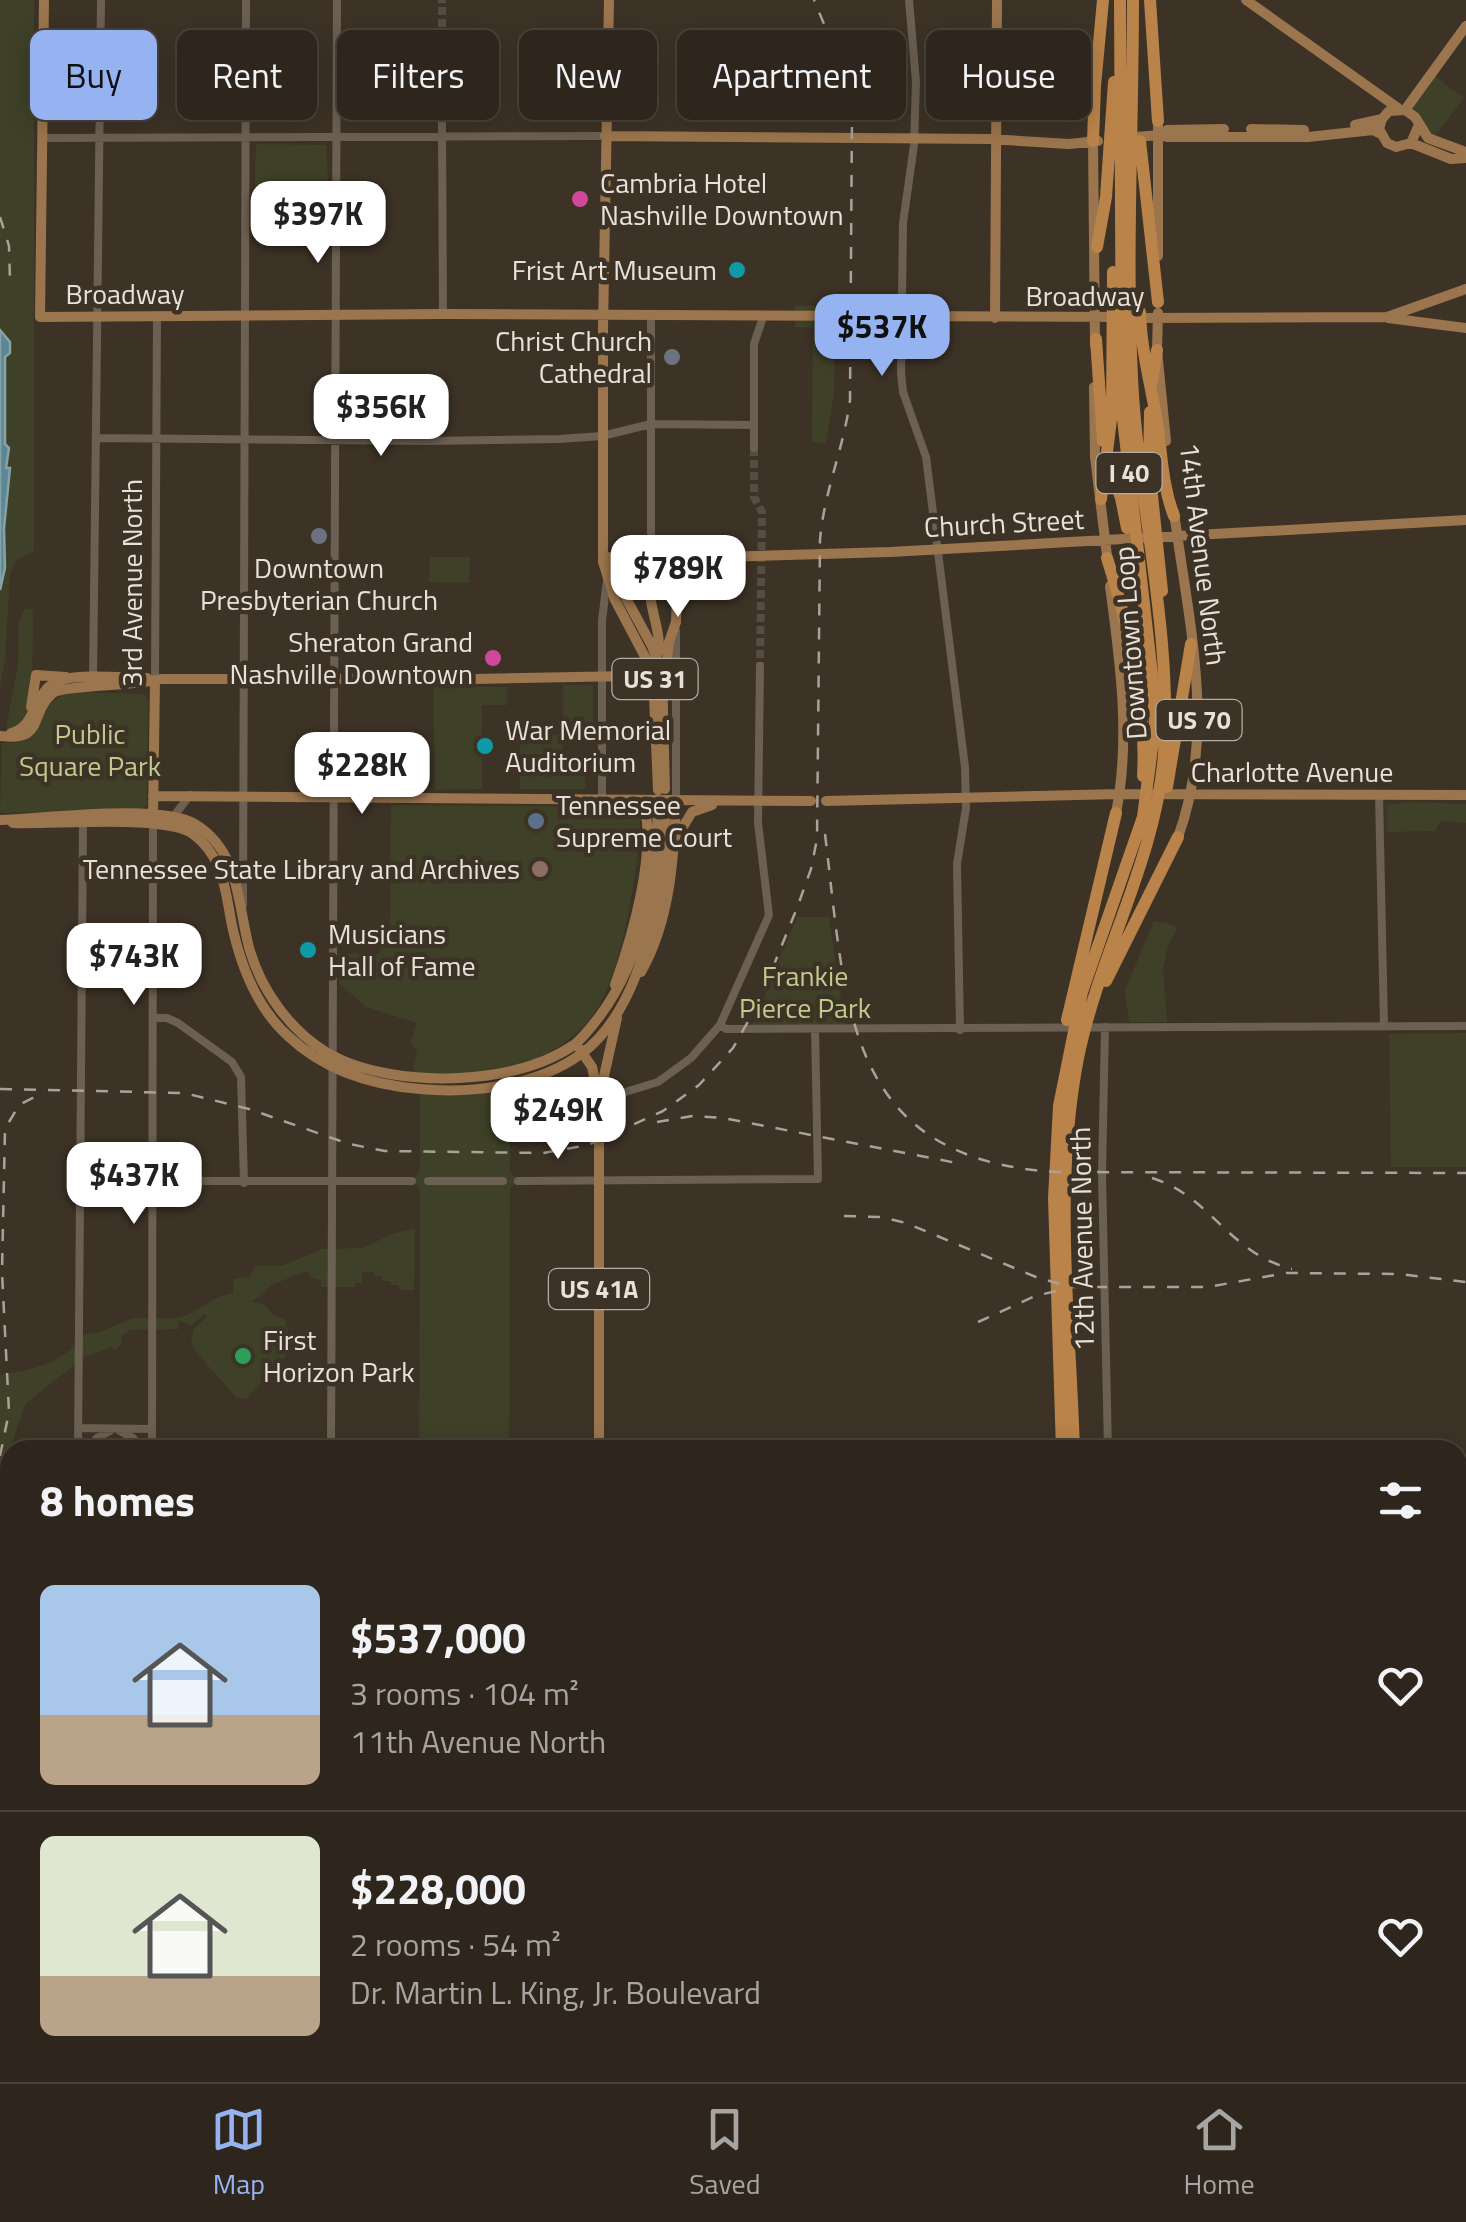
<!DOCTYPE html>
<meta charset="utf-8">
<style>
body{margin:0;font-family:"Titillium Web",sans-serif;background:#3a3229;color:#f1f3f6;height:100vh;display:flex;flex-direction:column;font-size:38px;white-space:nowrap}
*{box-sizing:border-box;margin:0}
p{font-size:32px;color:#a7a5a3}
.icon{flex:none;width:55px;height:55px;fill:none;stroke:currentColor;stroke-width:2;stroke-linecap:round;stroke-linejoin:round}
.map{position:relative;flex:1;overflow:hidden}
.details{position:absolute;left:0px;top:1440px;width:1468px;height:642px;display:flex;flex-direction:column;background:#2e261c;border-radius:30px 30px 0 0;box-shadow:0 5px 25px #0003,0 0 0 2px #49433b}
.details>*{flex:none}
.guide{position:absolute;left:30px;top:30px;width:1408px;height:90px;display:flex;gap:20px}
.price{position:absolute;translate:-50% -85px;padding:0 22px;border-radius:20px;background:#fff;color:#222;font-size:32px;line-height:65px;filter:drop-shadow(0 2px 5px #0008)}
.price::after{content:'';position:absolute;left:50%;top:60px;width:30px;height:22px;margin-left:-15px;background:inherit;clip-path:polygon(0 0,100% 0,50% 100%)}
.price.current{background:#95b2f1;color:#111}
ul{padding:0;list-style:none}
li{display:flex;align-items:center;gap:30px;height:250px;padding:0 40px}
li+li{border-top:2px solid #49433b}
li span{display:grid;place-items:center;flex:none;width:280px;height:200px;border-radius:15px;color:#555}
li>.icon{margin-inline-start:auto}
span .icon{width:120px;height:120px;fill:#fffc;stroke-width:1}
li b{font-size:42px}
h2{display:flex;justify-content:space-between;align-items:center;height:120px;padding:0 40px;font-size:42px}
.chip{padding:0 35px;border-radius:15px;background:#2e261c;box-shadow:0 5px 25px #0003,0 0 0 2px #49433b;font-size:35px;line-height:90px}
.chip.current{background:#95b2f1;color:#111}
.menu{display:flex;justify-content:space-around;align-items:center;height:140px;border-top:2px solid #49433b;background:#2e261c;font-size:28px;color:#a7a5a3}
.menu a{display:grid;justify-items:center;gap:5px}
.menu .current{color:#95b2f1}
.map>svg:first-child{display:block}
</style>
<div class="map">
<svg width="1466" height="2082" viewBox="0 0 1466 2082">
<rect width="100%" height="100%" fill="#3d3226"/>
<path fill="#3e4127" d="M0 0H34V551L17 560 10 573 5 660 0 687V491L9 449 5 444 0 330Z
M1433 75 1464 98 1433 139 1409 108Z
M256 144 326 145 330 216 304 215 300 207 289 203 283 207 281 215H254Z
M795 306H835L834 394 826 443 812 442 813 328 795 327Z
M430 557H470L469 583 429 582Z
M30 608 33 611 32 694 27 719H21L20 725 6 729 18 663 19 621 24 610Z
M563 685H593V726L562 731V767H584L586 789H520V735H557V726L563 725Z
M433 687H507V705H482V789L435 790Z
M71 692 145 694 148 701 147 805 141 810 0 813 2 743C53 744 28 704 71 692Z
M1411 802 1466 804V823L1440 821 1435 831 1387 832V805Z
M391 805 641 807C640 846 635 882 627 920 620 953 611 993 589 1020 547 1071 474 1077 413 1072L417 1052 411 1042 417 1023 366 1007 339 983 338 953 380 954 382 939H393L390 926Z
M797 917H829L845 1026H752Z
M1154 921 1174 925 1177 929 1168 946 1163 969 1167 1022H1129L1125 990Z
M1466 1033V1167H1391L1389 1034Z
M511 1083 510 1172 518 1180 510 1189 509 1450H419L420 1189 412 1181 420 1172V1089Z
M415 1229 414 1290H399V1285H391L390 1281H382V1276H374L373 1272H362V1283H355V1287H321V1280L314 1279 306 1271 272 1285 252 1302 264 1304 273 1315 285 1320 292 1349 246 1399 236 1397 195 1351 191 1341 194 1328 207 1317 205 1314 191 1325 178 1320 179 1329 130 1330 122 1336 121 1344 115 1350 112 1347 84 1357 25 1404 10 1450 8 1484 0 1483V1375C36 1369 62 1364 85 1334 105 1334 121 1319 140 1318 157 1317 172 1322 189 1314 205 1306 215 1296 233 1293L234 1279 250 1277 255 1266H282L322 1249 363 1248 394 1233Z"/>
<path fill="#5c8795" stroke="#86a2a9" stroke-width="2.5" d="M0 330 10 342V353L5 357V444L9 448 6 468H10L4 528 5 568 0 590Z"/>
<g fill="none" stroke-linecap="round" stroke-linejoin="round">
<path stroke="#574c41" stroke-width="8" stroke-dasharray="8 4" stroke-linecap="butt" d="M442 123V0
M754 448V497L762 512 760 666"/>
<path stroke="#6c6052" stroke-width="8" d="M909 0 916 82 914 145 903 223 901 373 903 392 926 457 965 767 966 808 957 864 960 1030
M442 123 443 314
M43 138 605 136
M651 316V559
M97 438 427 441 559 439 602 436 651 424 753 425
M754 448V344L763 317
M93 680 101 0
M155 680 157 316
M1379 794 1384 1026
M602 798V621L607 579
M676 801V631
M174 816 190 795
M243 905 246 0
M153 1018H167L178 1023 232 1062 241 1077 244 1183
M720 1025 726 1029 1466 1026
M1105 1027 1102 1174 1108 1450
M599 1100 658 1082 691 1058 720 1025 769 915 758 823 760 666
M153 1181H412
M428 1181H503
M518 1181 818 1179 815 1029
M78 1428 152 1429
M118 1430 133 1438 144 1450
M78 1450 83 824
M86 1450 97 1438 110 1431
M152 1450 153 824
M331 1450 337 0
M1458 1491H1466
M1458 1932 1466 1933
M954 2072 957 2082
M147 2082V2072
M328 2082V2072"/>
<path stroke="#9b754d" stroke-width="10" d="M44 0 40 317 443 314 1120 317
M609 0 603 329V562L615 600 653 672 658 790
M1246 0 1398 108
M1405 110 1466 26
M1158 121V256
M1355 125 1382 119
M1418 127 1411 143 1396 147 1387 143 1379 129 1382 119 1389 111 1405 110 1415 117 1428 138 1466 152
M1251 129 1304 130
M1161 135 1167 130 1224 129
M605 136 990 139 1069 144 1098 141
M1135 137 1161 135 1167 137H1308L1373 130 1381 134
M1093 141 1095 345
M1411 143 1451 159 1466 158
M1158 313 1157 350 1166 441
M995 318 997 0
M1137 318 1387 317 1466 289
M1388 318 1466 328
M1094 387 1095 457 1108 564
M1174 512C1188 620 1217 731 1178 837
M604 557 651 559 890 552 1466 520
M609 567 652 646 662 673 665 789
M1110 586C1120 662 1131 737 1116 813
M665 675 669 642 676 622 678 558
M31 707 36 675 66 677
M11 733C37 727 33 691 58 681 78 673 125 678 147 678
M0 736C46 742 28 714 53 693 62 685 138 686 161 679H475L629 676C674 662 656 633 651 601 650 587 650 573 651 559
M153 796 811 801
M826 801 1119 794 1466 795
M153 819 155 680
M0 820C42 819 160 803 195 824 241 852 237 905 250 951 262 991 290 1030 326 1052 363 1074 416 1080 459 1078 499 1076 540 1068 574 1045 584 1037 591 1027 599 1017 644 957 655 883 658 809
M10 820 13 823C53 825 166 814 193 834 226 859 225 894 233 930 242 969 258 1009 288 1036 324 1070 371 1085 420 1089 472 1094 537 1086 581 1054 644 1009 666 882 665 809
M678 835 692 812 712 805
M641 972C670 921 674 859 676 801
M615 985C632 937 658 850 643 801
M579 1048 592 1067 599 1100V1450
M600 1094 617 1018
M0 1491 10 1493
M1458 1769 1466 1771
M597 2082V2072
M606 2082V2072"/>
<path stroke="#ba8349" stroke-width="12" d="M1150 0 1158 121
M1093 141 1095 86 1103 0
M1140 141 1158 302
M1097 247 1106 197 1114 82
M1140 312C1141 350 1151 385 1157 422 1162 454 1162 485 1174 516
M1096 339 1103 441
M1152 382 1157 350
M1150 412 1149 467 1162 591
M1108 461 1121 498 1127 528
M1101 499 1112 412 1113 272
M1107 558C1129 628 1147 702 1143 776
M1167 787 1191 644
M1106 981 1178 837
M1067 1020 1116 813
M1062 1450 1054 1198 1059 1106 1082 992 1143 817 1155 725 1152 675 1122 410 1120 0
M1074 1450C1070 1321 1053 1186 1078 1058 1099 954 1156 860 1164 754 1172 628 1138 503 1132 378 1126 252 1133 126 1133 0
M1458 1812 1466 1813
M1458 1823 1466 1825
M1018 2082 1022 2072
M1029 2082 1033 2072
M1056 2082 1062 2072"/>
<path stroke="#aaa299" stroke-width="2.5" stroke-dasharray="12 12" stroke-linecap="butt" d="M0 217 9 246 10 281
M825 834C846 1004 843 1159 1056 1172L1466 1173
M0 1089 184 1093 249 1109 349 1144 385 1151 543 1153 588 1145 663 1111 699 1085 733 1048 758 1004 797 908 811 869 817 839 820 540C824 491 844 448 850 400L852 112 842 67 814 0
M657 1122 693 1116 723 1118 962 1164
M1152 1178C1211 1196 1228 1253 1292 1269
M844 1216 881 1217 906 1223 1036 1277 1070 1287H1208L1286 1273 1399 1274 1466 1282
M978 1322 1035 1296 1065 1289
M0 1456 9 1412 2 1272 5 1129 19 1105 44 1092"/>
</g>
<g fill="#d1479c" stroke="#3d3226" stroke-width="4">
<circle cx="580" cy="199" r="10"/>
<circle cx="493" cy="658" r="10"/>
</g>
<g fill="#0f9aa8" stroke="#3d3226" stroke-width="4">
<circle cx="737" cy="270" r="10"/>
<circle cx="485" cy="746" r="10"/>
<circle cx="308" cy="950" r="10"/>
</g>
<g fill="#6b7280" stroke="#3d3226" stroke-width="4">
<circle cx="672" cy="357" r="10"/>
<circle cx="319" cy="536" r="10"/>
</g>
<circle fill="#5c6f8a" stroke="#3d3226" stroke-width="4" cx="536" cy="821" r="10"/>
<circle fill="#8d6e63" stroke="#3d3226" stroke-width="4" cx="540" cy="869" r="10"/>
<circle fill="#2e9e5b" stroke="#3d3226" stroke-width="4" cx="243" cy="1356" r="10"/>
<g text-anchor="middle" stroke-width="9" stroke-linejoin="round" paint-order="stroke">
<g fill="#3d3226" stroke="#b5aca3" stroke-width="2.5">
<rect x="1096.5" y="453" width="65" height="40" rx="8"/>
<rect x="612.5" y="659" width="85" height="40" rx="8"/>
<rect x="1156.5" y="700" width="85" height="40" rx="8"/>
<rect x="549" y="1269" width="100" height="40" rx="8"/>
</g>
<g font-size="25" font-weight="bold" fill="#e8e1d9">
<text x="1129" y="482">I 40</text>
<text x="655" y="688">US 31</text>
<text x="1199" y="729">US 70</text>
<text x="599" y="1298">US 41A</text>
</g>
<g font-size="28" fill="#e8e1d9" stroke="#3d3226" text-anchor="start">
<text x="600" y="193">Cambria Hotel<tspan x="600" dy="32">Nashville Downtown</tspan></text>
<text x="717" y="280" text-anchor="end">Frist Art Museum</text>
<text x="652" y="351" text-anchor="end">Christ Church<tspan x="652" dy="32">Cathedral</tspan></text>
<text x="319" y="578" text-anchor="middle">Downtown<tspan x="319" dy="32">Presbyterian Church</tspan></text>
<text x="473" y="652" text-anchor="end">Sheraton Grand<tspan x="473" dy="32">Nashville Downtown</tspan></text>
<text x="505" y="740">War Memorial<tspan x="505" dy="32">Auditorium</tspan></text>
<text x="556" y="815">Tennessee<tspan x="556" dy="32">Supreme Court</tspan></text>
<text x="520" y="879" text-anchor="end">Tennessee State Library and Archives</text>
<text x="328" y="944">Musicians<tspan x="328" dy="32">Hall of Fame</tspan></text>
<text x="263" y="1350">First<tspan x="263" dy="32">Horizon Park</tspan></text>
</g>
<g font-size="28" fill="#e8e1d9" stroke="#3d3226">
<text x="125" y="304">Broadway</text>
<text x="1085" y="306">Broadway</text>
<text transform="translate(1004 523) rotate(-3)" y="10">Church Street</text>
<text transform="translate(1203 554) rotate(83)" y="10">14th Avenue North</text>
<text transform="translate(132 583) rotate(-90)" y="10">3rd Avenue North</text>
<text transform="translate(1130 643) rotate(-94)" y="10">Downtown Loop</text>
<text x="1292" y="782">Charlotte Avenue</text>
<text transform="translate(1082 1239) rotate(-91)" y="10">12th Avenue North</text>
</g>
<g font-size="28" fill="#c2c98c" stroke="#3d3226">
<text x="90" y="744">Public<tspan x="90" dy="32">Square Park</tspan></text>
<text x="805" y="986">Frankie<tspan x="805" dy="32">Pierce Park</tspan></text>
</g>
</g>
</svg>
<b class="price" style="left:318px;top:266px">$397K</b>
<b class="price current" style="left:882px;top:379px">$537K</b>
<b class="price" style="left:381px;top:459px">$356K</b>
<b class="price" style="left:678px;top:620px">$789K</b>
<b class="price" style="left:362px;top:817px">$228K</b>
<b class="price" style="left:134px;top:1008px">$743K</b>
<b class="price" style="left:558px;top:1162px">$249K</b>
<b class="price" style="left:134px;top:1227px">$437K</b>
<div class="guide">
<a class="chip current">Buy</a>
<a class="chip">Rent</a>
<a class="chip">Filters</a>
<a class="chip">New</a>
<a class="chip">Apartment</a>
<a class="chip">House</a>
</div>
<section class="details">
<h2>8 homes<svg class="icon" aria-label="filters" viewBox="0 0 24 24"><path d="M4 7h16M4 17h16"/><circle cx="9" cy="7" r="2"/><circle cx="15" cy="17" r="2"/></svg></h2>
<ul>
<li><span style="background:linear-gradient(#a9c7e8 65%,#b9a48a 0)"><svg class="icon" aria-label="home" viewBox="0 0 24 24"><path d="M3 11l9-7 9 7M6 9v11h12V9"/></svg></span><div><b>$537,000</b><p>3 rooms · 104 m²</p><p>11th Avenue North</p></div><svg class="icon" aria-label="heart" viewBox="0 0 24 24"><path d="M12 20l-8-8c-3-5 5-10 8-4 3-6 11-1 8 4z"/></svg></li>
<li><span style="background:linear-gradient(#dfe7d0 70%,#b9a48a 0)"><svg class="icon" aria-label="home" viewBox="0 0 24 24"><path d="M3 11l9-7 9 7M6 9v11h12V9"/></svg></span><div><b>$228,000</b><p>2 rooms · 54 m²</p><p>Dr. Martin L. King, Jr. Boulevard</p></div><svg class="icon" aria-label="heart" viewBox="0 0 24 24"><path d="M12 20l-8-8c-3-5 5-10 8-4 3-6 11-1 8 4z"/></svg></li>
</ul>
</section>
</div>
<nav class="menu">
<a class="current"><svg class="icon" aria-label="map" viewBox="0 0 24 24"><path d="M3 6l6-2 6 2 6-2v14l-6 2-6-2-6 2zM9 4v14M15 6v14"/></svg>Map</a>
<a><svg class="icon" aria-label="saved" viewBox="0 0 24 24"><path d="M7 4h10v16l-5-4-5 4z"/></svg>Saved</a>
<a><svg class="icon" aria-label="home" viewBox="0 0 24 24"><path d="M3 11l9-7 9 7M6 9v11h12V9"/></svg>Home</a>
</nav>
